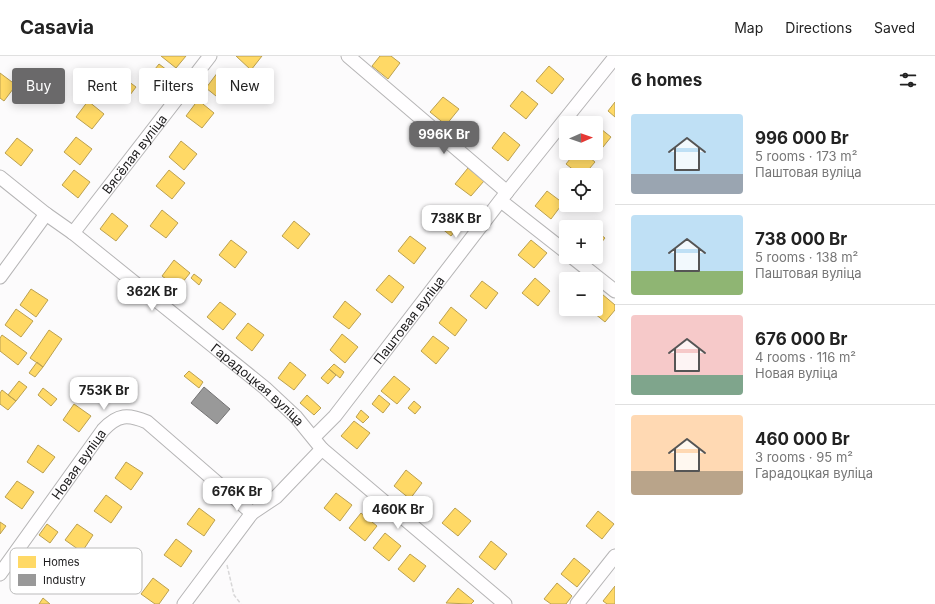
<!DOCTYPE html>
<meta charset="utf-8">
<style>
body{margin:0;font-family:Inter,sans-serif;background:#f6f6f6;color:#222;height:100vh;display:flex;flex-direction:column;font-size:15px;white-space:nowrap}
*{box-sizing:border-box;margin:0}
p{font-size:13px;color:#767676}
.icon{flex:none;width:22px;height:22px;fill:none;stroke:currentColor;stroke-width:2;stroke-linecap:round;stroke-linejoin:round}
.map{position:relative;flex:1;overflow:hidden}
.drawer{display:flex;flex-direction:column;background:#fff;width:320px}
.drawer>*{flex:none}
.top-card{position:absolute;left:12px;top:12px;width:380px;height:36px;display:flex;gap:8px}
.needle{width:26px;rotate:88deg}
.tools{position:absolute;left:559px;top:60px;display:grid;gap:8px}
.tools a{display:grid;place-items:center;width:44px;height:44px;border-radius:4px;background:#fff;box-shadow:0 2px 10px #0003;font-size:20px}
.price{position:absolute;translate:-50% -34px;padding:0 9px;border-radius:8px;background:#fff;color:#222;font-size:13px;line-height:26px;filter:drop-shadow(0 1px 2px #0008)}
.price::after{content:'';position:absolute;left:50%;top:24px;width:12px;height:9px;margin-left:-6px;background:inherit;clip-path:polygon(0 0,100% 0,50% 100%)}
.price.on{background:#6a696a;color:#fff}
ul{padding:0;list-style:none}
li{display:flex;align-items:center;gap:12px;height:100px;padding:0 16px}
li+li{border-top:1px solid #e0e0e0}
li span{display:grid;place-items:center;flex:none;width:112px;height:80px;border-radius:4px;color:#555}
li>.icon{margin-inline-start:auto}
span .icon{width:48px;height:48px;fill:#fffc;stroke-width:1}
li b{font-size:17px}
h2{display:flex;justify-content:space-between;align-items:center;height:48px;padding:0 16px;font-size:17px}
.chip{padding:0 14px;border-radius:4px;background:#fff;box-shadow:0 2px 10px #0003;font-size:14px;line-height:36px}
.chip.on{background:#6a696a;color:#fff}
header{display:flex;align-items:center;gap:24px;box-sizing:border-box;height:56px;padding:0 20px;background:#fff;border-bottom:1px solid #e0e0e0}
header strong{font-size:19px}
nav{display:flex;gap:22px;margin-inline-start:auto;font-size:14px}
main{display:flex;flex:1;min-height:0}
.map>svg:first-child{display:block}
</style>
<header>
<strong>Casavia</strong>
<nav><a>Map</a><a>Directions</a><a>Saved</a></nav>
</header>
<main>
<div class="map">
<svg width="615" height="548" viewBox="0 0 615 548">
<rect width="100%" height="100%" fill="#fcfbfc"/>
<path fill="#ffd966" stroke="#bba050" d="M161 0H186L176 12Z
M236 0H262L251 14Z
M380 0H391L400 7 388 23 372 10Z
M159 8 175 20 163 36 147 23Z
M549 10 564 23 552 38 536 25Z
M218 16 234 29 221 44 206 32Z
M0 17 16 29 4 45 0 42Z
M120 19 136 31 124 47 108 34Z
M522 35 538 48 526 63 510 50Z
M443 41 459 53 446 69 430 56Z
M198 44 214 57 202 72 186 60Z
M88 45 104 58 92 73 76 61Z
M615 46V61L608 55Z
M596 69 611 81 599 96 596 94Z
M504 76 520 89 508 105 492 92Z
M76 81 92 93 80 109 64 96Z
M17 82 33 94 21 110 5 97Z
M181 85 197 98 184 114 169 101Z
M575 97H584L595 106 584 119H580L566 108Z
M468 112 484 125 471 140 455 128Z
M74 114 90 126 78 142 62 129Z
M169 114 185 127 172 143 156 130Z
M547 135 563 147 551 163 535 150Z
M448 152 463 165 451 180 435 167Z
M162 154 178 167 166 182 150 170Z
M112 157 128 170 116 185 100 173Z
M294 165 310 178 298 193 282 180Z
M596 175 605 182 596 193Z
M410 180 426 192 414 208 398 195Z
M231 184 247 196 235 212 219 199Z
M531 184 547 197 534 212 518 199Z
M174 204 190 217 178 232 162 220Z
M194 218 202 224 199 229 191 222Z
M389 219 404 231 392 247 376 234Z
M535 222 550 235 538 250 522 237Z
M482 225 498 237 486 253 470 240Z
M31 233 48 244 36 261 20 249Z
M602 238 615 249V254L605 266 589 253H596V245Z
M345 245 361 258 349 273 333 261Z
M220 246 236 258 223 274 207 261Z
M451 251 467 264 455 280 439 267Z
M16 253 33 265 21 281 5 269Z
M248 267 264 279 252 295 236 282Z
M49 274 62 283 43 311 30 302Z
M342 278 358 291 345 307 330 294Z
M2 279 27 297 18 309 0 295V282Z
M433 280 449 292 436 308 421 295Z
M37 306 43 311 35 321 29 317Z
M290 306 306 319 294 334 278 322Z
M334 308 344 316 340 322 329 313Z
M329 313 336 319 328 328 321 322Z
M189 315 203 326 199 332 184 320Z
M394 320 410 333 397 348 381 335Z
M19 325 27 331 16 345 8 339Z
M43 332 57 343 51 350 38 339Z
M2 334 16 345 8 354 0 348V337Z
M307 339 321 352 314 359 300 347Z
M379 339 390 348 383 357 372 348Z
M414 345 421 351 415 358 408 352Z
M74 348 91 360 79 376 63 364Z
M361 354 369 361 363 367 356 361Z
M354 365 370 377 357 393 341 380Z
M38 389 55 401 43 417 27 406Z
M126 406 143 417 131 434 115 422Z
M406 414 422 427 410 443 394 430Z
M17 425 34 436 22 453 5 441Z
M336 437 352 449 340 465 324 452Z
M106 439 122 451 111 467 94 455Z
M199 452 215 464 204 480 187 468Z
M455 452 471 465 458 480 442 467Z
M598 455 614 468 602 483 586 470Z
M361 457 377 470 365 485 349 472Z
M0 466 6 470 0 478Z
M47 468 58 476 50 487 39 479Z
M77 468 93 479 82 496 65 484Z
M385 477 401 490 389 505 373 492Z
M176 483 192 495 181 511 164 499Z
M491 485 507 498 495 514 479 501Z
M410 498 426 510 414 526 398 513Z
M574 502 590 515 577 531 561 518Z
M153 522 169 534 159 548H155L141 538Z
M557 527 572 540 566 548H551L544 543Z
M615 530V548H607L603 545Z
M458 532 474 545 471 548 446 547Z
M43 542 50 548H39Z"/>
<path fill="#999" stroke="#747374" d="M204 331 230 353 217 368 191 347Z"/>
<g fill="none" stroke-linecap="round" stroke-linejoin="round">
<g stroke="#b6b5b6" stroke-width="15">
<g id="minor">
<path d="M348 0 507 136"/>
<path id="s1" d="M0 121 46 158 73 177 265 332 296 361 322 393 505 548"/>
<path d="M501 145 566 196"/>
<path id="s2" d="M73 177 210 0"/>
<path d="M572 201 615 235"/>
<path d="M0 221 46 158"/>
<path id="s3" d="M314 381 335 360 507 136 615 1"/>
<path id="s4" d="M0 518 103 374C118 358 128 358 147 366L252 457"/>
<path d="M184 548 252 457 276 441 322 393"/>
<path d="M577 548 615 500"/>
</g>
</g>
<path stroke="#d8d7d8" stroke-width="1.5" stroke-dasharray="4 2" stroke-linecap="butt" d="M227 509 234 539 241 548"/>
<use href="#minor" stroke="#fffeff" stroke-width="13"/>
</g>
<g text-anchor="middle" stroke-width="4" stroke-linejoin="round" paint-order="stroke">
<g font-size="13" fill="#1c1b1c" stroke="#fff">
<text dy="5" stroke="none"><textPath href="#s2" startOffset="100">Вясёлая вуліца</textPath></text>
<text dy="5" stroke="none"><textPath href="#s3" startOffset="151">Паштовая вуліца</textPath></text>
<text dy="5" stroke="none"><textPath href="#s1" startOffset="331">Гарадоцкая вуліца</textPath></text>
<text dy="5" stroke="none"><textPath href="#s4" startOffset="135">Новая вуліца</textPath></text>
</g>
</g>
<rect x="10" y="492" width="132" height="46" rx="6" fill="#fff" stroke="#bbb" stroke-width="1"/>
<rect x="18" y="500" width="18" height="12" fill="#ffd966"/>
<rect x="18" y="518" width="18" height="12" fill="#999"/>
<g font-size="11" fill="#1c1b1c">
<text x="43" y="510">Homes</text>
<text x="43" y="528">Industry</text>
</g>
</svg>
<div class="tools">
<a><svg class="needle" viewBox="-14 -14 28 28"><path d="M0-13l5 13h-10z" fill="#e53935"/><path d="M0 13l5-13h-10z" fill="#767676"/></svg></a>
<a><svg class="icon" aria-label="locate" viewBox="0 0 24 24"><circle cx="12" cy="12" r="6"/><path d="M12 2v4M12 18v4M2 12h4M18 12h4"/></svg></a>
<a>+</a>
<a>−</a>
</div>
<b class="price on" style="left:444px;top:99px">996K Br</b>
<b class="price" style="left:456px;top:183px">738K Br</b>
<b class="price" style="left:152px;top:256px">362K Br</b>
<b class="price" style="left:104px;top:355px">753K Br</b>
<b class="price" style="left:237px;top:456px">676K Br</b>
<b class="price" style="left:398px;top:474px">460K Br</b>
<div class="top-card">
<a class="chip on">Buy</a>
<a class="chip">Rent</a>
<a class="chip">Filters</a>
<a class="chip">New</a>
</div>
</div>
<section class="drawer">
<h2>6 homes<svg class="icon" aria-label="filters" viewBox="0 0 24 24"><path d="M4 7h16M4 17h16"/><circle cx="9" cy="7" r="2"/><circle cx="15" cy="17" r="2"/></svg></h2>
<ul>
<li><span style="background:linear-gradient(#bfe0f5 75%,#9aa5b1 0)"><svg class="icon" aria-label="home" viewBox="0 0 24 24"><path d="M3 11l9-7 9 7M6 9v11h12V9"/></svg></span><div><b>996 000 Br</b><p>5 rooms · 173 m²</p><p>Паштовая вуліца</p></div></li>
<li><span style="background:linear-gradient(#bfe0f5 70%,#8fb573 0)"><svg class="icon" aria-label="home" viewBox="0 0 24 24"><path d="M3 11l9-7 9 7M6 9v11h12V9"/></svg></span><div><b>738 000 Br</b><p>5 rooms · 138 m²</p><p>Паштовая вуліца</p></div></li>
<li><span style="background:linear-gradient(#f6c9c9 75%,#7fa58c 0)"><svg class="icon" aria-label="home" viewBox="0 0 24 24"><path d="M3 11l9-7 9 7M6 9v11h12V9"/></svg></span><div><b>676 000 Br</b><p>4 rooms · 116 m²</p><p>Новая вуліца</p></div></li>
<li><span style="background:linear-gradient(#ffd9b3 70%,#b9a48a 0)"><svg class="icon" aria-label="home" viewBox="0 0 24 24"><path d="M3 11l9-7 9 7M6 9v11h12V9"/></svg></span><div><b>460 000 Br</b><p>3 rooms · 95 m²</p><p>Гарадоцкая вуліца</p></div></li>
</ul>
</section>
</main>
